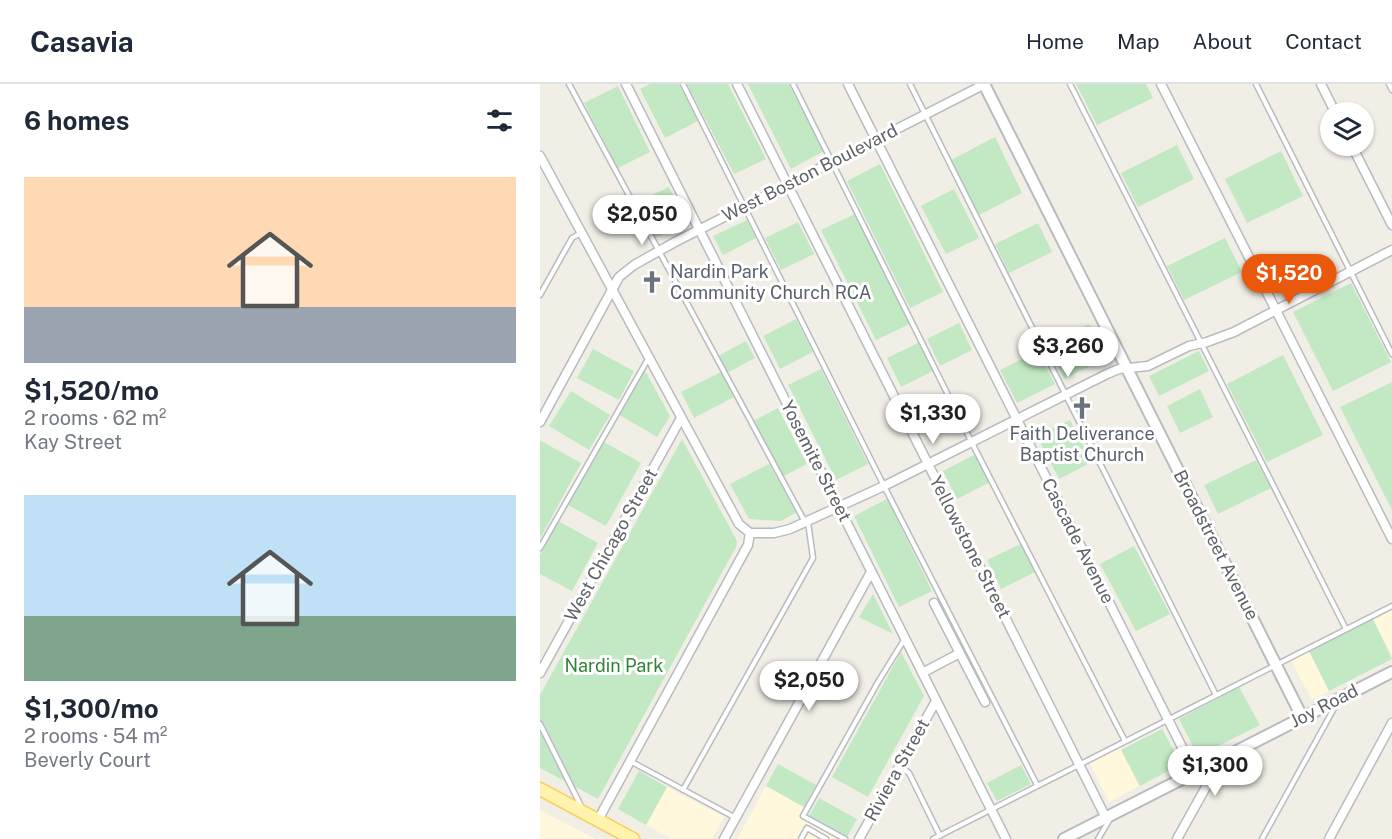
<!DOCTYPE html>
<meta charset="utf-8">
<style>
body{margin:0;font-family:"Public Sans",sans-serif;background:#f2f2f3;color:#1f2937;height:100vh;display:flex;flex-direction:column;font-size:22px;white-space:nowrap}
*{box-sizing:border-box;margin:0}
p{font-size:20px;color:#747a83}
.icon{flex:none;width:33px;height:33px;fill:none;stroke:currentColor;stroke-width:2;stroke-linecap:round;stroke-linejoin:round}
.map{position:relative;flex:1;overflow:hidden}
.details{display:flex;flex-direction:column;background:#fff;width:540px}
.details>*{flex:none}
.fabs{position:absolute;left:780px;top:18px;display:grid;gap:12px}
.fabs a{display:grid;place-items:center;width:54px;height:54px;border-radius:50%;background:#fff;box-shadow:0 2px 4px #0004;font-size:30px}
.price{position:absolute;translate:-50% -51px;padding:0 14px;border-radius:21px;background:#fff;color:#222;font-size:20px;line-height:39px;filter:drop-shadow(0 2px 3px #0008)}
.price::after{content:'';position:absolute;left:50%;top:36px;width:18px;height:14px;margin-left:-9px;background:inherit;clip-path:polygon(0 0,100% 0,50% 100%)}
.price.active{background:#ea580c;color:#fff}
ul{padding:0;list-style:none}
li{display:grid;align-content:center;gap:12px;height:318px;padding:0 24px}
li span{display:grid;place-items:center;height:186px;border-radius:0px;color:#555}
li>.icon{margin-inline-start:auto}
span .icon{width:108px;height:108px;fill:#fffc;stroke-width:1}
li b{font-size:26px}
h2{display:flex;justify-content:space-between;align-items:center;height:72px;padding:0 24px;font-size:26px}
header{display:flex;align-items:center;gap:36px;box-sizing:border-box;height:84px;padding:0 30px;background:#fff;border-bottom:2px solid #e0e1e3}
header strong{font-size:28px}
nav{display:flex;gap:33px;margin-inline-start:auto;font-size:21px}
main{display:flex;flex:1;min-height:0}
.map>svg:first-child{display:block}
</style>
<header>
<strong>Casavia</strong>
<nav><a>Home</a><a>Map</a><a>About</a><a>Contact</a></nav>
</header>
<main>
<section class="details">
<h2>6 homes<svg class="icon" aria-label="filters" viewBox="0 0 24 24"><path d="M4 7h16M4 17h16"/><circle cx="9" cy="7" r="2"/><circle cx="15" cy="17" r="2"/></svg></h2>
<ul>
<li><span style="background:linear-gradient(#ffd9b3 70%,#9aa5b1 0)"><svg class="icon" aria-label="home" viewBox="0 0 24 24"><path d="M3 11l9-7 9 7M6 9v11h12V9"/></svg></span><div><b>$1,520/mo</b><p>2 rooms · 62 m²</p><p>Kay Street</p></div></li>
<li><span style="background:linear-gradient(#bfe0f5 65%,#7fa58c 0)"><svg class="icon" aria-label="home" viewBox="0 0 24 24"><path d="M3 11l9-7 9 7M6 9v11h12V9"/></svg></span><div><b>$1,300/mo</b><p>2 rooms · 54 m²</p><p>Beverly Court</p></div></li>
</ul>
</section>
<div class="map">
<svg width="852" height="755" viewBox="0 0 852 755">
<rect width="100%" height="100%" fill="#f1eee6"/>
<path fill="#fff8dd" d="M852 525V572L833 535Z
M769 567 789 607 772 616 751 577Z
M580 662 599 702 569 718 549 678Z
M226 702 264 723 260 733 300 755H197Z
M127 703 184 733 172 755H132L106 741Z
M0 726 55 755H0Z"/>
<path fill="#c2e9c3" d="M110 0H139L158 37 125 54 100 5Z
M147 0H188L226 75 194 90Z
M208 0H249L284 67 251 85Z
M536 0H606L613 14 557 41Z
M78 2 110 68 78 84 44 19Z
M455 53 482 109 439 131 411 76Z
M637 61 654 95 598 123 581 89Z
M741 67 763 112 707 139 685 95Z
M340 80 403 208 370 224 307 97Z
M129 103 147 139 113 155 95 119Z
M414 105 439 154 406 170 381 122Z
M315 130 370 240 336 256 281 146Z
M207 136 216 154 183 171 173 152Z
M258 138 274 170 241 186 225 154Z
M498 139 512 168 469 189 455 160Z
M685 154 702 188 644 216 627 182Z
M811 199 851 278 793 307 753 228Z
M256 235 273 268 240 285 223 252Z
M419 239 432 266 400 282 387 255Z
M549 240 566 274 524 295 507 261Z
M206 257 215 274 187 289 178 272Z
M380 258 395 286 361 303 347 274Z
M53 265 94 287 79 316 37 294Z
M498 267 515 300 477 319 460 286Z
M659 267 669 287 619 312 609 292Z
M743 271 783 351 727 378 687 300Z
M104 285 130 332 117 353 78 330Z
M281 285 328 380 296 396 248 301Z
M181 288 194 313 154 334 141 308Z
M852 298V426L800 323Z
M660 305 673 333 640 349 627 322Z
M31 307 70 331 49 366 9 342Z
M238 324 267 380 242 393 213 337Z
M530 336 552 378 519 395 497 352Z
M142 355 197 457 196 463 58 715 0 684V611Z
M1 357 41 379 0 455V358Z
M64 358 101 379 66 442 28 421Z
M436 370 450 398 417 415 403 387Z
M716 376 731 404 678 430 664 401Z
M229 380 257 428 241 437 209 435 190 400Z
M347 415 392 507 359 523 314 432Z
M18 437 58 459 32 507 0 490V471Z
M485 458 499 486 461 505 447 476Z
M594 462 630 530 596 547 560 480Z
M333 510 353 550 319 533Z
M833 535 852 575 789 607 769 567Z
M361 568 384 612 328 713 292 693Z
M699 603 720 641 658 672 639 635Z
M622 645 641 680 600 702 581 666Z
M238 680 276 701 264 723 226 702Z
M481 681 491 700 457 717 447 699Z
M99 687 127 703 106 741 78 725Z
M279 714 317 735 307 753 269 732Z"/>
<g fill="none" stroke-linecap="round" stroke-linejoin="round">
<g stroke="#b8bcc0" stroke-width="7">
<path id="service" d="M29 0 265 438
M143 0 344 402 497 701
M253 0 431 357 585 657
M370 0 676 611
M530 0 806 545
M716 0 852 270
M849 0 852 6
M0 211 32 154 41 149
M0 464 108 275
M0 640 41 722
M90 677 194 733
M360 683 369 689 400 752
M143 706 273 474 268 438
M261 755 267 744 286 755
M305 755 263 732 338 598 364 556
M393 755 852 522
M558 755 570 735
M722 755 797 619"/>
</g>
<g stroke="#b8bcc0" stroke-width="11">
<path id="minor" d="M86 0 466 755
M197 0 566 734
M308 0 655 689 671 694 637 755
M621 0 852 455
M781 0 795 28
M812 62 852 141
M0 72 199 440 210 449
M0 338 79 193 94 181 135 158 445 0
M210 449H234L250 445 344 402 567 290 579 285 608 282 649 262 667 258 694 248 852 166
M394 519 445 618
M0 589 141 334
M382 589 420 569
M58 736 208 461 210 449
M184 755 331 488
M319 755 396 617
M789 755 852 639"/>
</g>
<g stroke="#b8bcc0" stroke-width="14">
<path id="tertiary" d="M444 0 762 633
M524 755 852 588"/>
</g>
<g stroke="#f8ce58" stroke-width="15">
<path id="primary" d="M0 705 93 755"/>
</g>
<use href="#service" stroke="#fff" stroke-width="4"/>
<use href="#minor" stroke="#fff" stroke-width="8"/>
<use href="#tertiary" stroke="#fff" stroke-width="10"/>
<use href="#primary" stroke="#fff3ad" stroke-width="12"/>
</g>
<defs>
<g id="church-bare" transform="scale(1.8)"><path d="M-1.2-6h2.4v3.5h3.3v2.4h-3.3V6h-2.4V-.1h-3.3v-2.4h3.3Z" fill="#6b7280" stroke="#fff" stroke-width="2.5" paint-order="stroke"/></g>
</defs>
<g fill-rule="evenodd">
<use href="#church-bare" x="112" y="198"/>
<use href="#church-bare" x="542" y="324"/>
</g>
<g text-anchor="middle" stroke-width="6" stroke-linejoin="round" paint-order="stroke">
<g font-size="18" fill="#5e6267" stroke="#fff">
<text transform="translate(270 89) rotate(-27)" y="6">West Boston Boulevard</text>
<text transform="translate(276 377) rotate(63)" y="6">Yosemite Street</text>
<text transform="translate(538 457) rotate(63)" y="6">Cascade Avenue</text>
<text transform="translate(71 461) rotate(-61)" y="6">West Chicago Street</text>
<text transform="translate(676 461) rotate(63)" y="6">Broadstreet Avenue</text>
<text transform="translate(430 463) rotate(63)" y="6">Yellowstone Street</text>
<text transform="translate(784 622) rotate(-27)" y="6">Joy Road</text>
<text transform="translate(357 686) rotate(-61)" y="6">Riviera Street</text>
</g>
<g font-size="18" fill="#5b616d" stroke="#fff" text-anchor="start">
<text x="130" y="194">Nardin Park<tspan x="130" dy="21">Community Church RCA</tspan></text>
<text x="542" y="356" text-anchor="middle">Faith Deliverance<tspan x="542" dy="21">Baptist Church</tspan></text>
</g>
<g font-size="18" fill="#308336" stroke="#fff">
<text x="74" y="588">Nardin Park</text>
</g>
</g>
</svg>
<div class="fabs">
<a><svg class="icon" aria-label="layers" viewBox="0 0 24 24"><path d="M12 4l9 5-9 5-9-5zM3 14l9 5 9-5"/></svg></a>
</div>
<b class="price" style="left:102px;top:162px">$2,050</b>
<b class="price active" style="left:749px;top:221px">$1,520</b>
<b class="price" style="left:528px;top:294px">$3,260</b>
<b class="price" style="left:393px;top:361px">$1,330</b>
<b class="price" style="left:269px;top:628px">$2,050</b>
<b class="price" style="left:675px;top:713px">$1,300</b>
</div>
</main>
